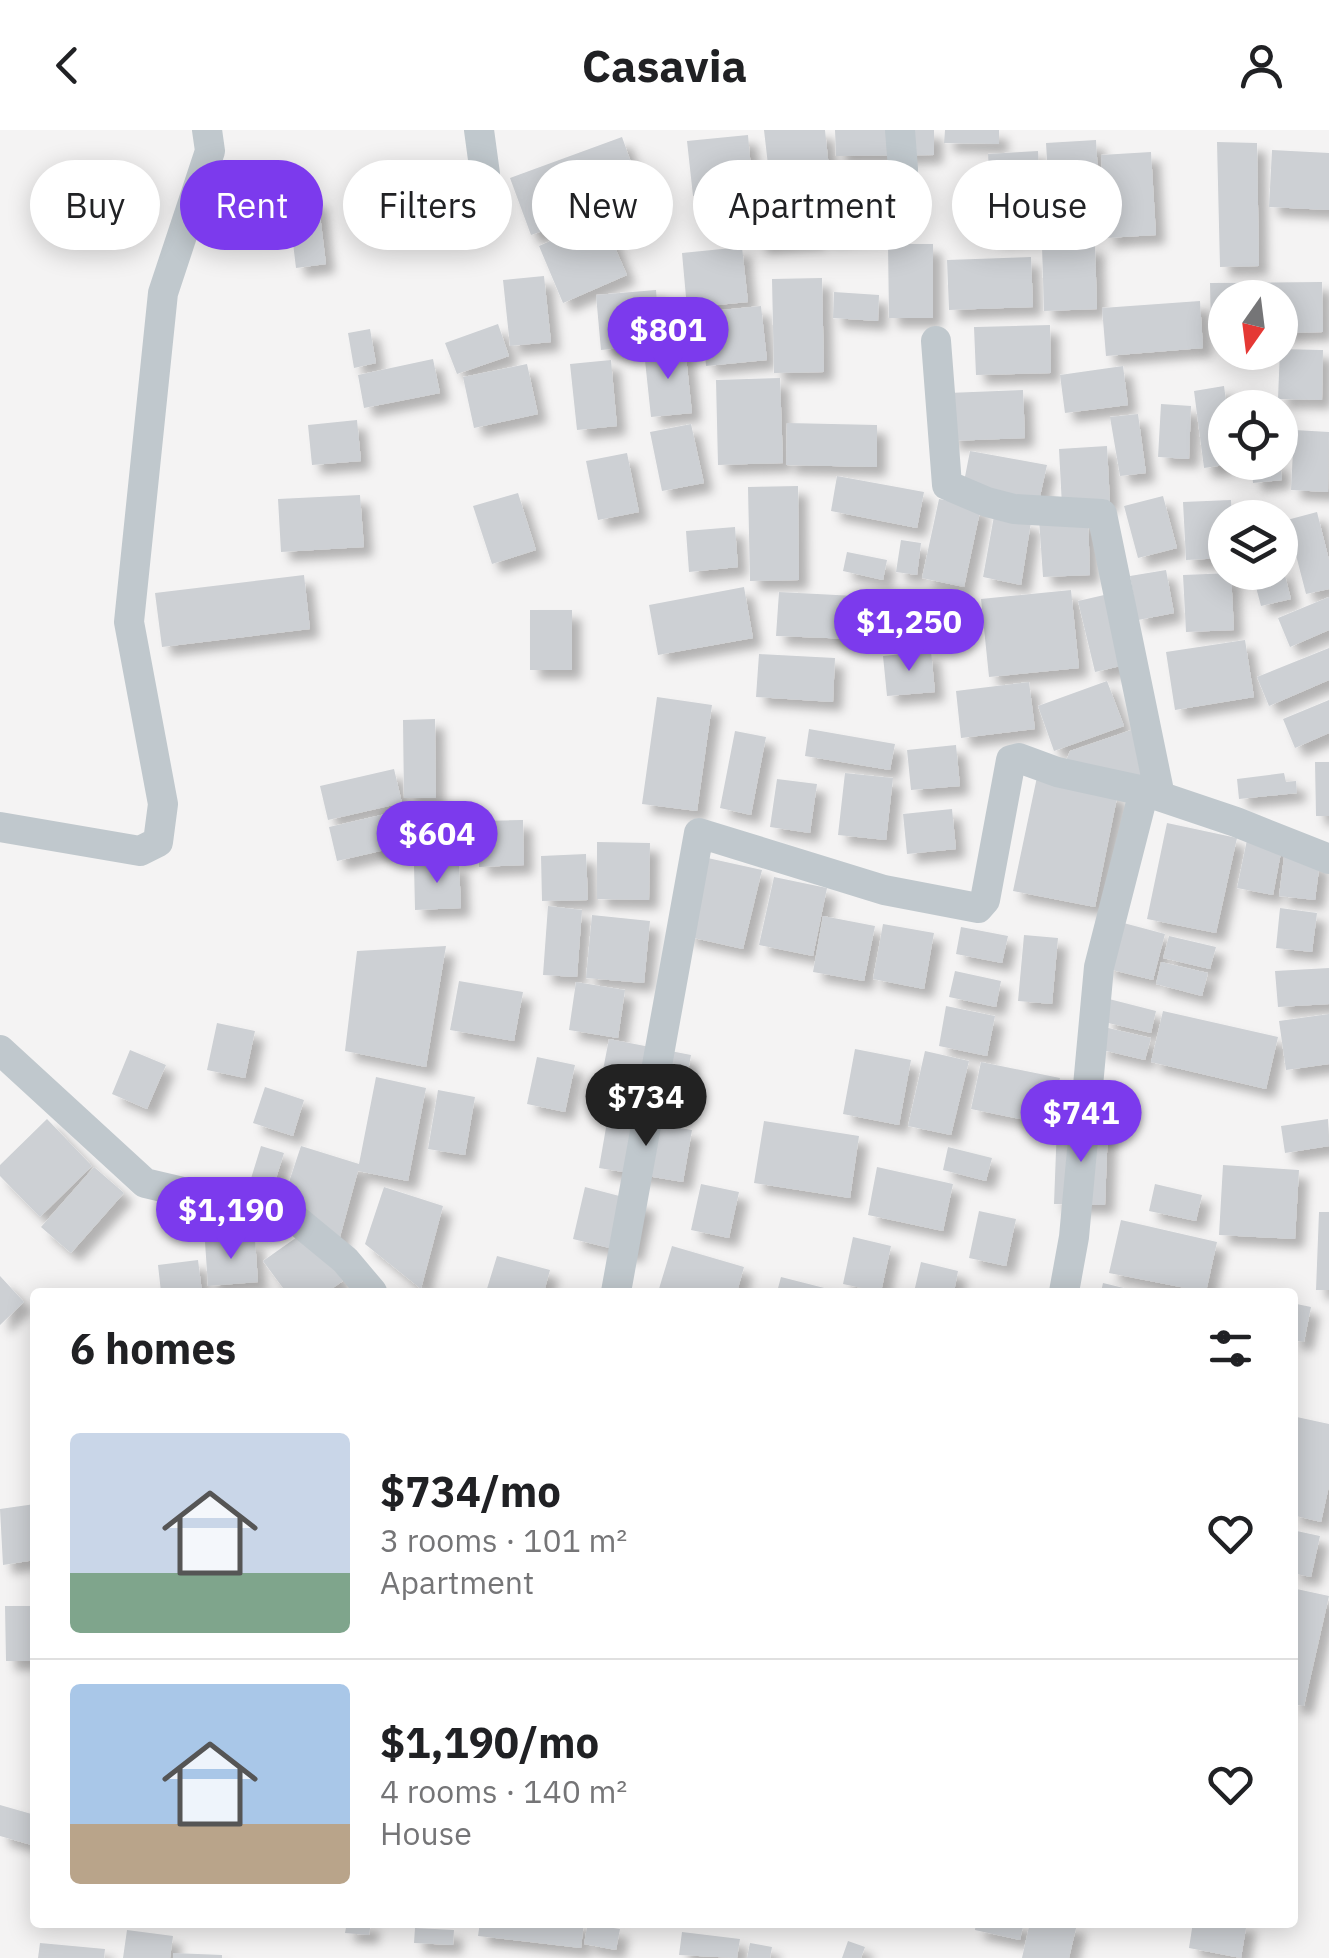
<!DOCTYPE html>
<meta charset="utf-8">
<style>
body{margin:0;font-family:"IBM Plex Sans",sans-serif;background:#f6f6f6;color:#202124;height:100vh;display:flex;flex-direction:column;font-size:38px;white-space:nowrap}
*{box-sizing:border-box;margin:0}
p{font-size:32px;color:#757577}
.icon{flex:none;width:55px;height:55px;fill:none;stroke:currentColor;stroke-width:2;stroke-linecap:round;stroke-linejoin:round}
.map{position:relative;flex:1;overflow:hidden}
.sheet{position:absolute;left:30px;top:1158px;width:1268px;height:640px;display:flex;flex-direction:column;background:#fff;border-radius:10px;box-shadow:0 5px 25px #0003}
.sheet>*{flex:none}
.top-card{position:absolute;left:30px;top:30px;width:1270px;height:90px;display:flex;gap:20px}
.needle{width:65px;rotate:194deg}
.buttons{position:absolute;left:1208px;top:150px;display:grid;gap:20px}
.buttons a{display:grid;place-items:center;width:90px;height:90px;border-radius:50%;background:#fff;box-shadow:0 5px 25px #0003;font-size:50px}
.price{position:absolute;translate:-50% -85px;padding:0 22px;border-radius:35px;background:#7c3aed;color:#fff;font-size:32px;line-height:65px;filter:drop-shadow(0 2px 5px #0008)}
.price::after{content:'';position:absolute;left:50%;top:60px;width:30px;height:22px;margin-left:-15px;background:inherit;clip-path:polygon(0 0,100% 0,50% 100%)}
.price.on{background:#222;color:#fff}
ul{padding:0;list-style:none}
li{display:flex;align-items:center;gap:30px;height:250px;padding:0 40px}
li+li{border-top:2px solid #e0e0e0}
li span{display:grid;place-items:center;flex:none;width:280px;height:200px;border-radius:10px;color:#555}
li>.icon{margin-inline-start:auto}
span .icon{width:120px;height:120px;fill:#fffc;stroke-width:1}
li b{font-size:42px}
h2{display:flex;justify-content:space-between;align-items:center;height:120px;padding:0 40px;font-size:42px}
.chip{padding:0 35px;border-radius:45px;background:#fff;box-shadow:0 5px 25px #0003;font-size:35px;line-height:90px}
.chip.on{background:#7c3aed;color:#fff}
header{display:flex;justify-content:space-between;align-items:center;height:130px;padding:0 40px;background:#fff;font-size:45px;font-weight:700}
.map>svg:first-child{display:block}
</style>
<header><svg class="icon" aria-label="back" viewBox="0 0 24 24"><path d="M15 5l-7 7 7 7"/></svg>Casavia<svg class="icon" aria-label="person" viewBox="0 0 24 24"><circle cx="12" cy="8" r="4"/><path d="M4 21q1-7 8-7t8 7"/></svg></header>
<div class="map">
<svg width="1329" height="1828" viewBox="0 0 1329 1828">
<defs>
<filter id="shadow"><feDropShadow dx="9" dy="9" stdDeviation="5" flood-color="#0004"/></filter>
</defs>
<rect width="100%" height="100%" fill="#f4f3f3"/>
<path fill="#cdd0d4" filter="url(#shadow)" d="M764 0H825L829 38 769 44Z
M835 0H934V25L836 26Z
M945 0H999V14L944 13Z
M748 5 753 60 693 66 687 11Z
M622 7 643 66 531 105 510 48Z
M1096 10 1101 93 1051 96 1046 13Z
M1217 12 1257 13 1259 136 1220 137Z
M1272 20 1329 23V80L1269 77Z
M1038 21 1043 105 993 107 988 24Z
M1151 22 1156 105 1106 108 1101 25Z
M879 48 884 102 824 108 818 54Z
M812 55 818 110 758 115 752 61Z
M318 68 326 134 296 138 288 71Z
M602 88 627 145 563 173 539 116Z
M888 114H933V188H889Z
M1095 115 1097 179 1044 181 1042 116Z
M742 117 748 172 687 178 682 123Z
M1031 127 1033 177 949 180 947 130Z
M544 146 551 212 510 216 503 150Z
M822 148 824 242 774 243 772 149Z
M1322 152 1323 202 1280 203V168H1225V204H1211L1210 153Z
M656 160 661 214 601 220 596 165Z
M834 162 879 165 878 191 833 188Z
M1200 171 1203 218 1106 226 1102 178Z
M761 176 767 230 706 236 701 182Z
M498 194 509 226 457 244 445 213Z
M1050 195 1051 243 976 245 974 197Z
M370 199 376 233 354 238 348 203Z
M685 217 692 283 651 287 644 221Z
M1280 219 1323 220 1322 270 1278 269Z
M433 229 440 263 364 278 358 245Z
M611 230 617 296 577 300 570 234Z
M527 234 538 284 474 298 463 247Z
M1123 236 1128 275 1065 283 1060 245Z
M780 248 783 333 718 335 716 250Z
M1224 256 1227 278 1225 335 1204 338 1194 261Z
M1023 260 1025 308 950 311 948 263Z
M1161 274 1191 276 1189 329 1158 327Z
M1138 284 1146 343 1120 346 1110 287Z
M357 290 361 331 312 335 308 295Z
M787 293 877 295V337L786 335Z
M691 294 704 353 662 361 650 302Z
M1294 300 1329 302 1328 362 1291 360Z
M1107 316 1110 373 1062 376 1059 319Z
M970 321 1047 335 1039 371 963 357Z
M627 323 639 382 598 390 586 331Z
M1251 332H1280L1282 350 1253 353Z
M837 346 924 362 917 398 831 381Z
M798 356 799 450 750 451 748 357Z
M518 363 536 420 492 434 473 376Z
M360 365 364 417 281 422 278 369Z
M1163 366 1177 418 1138 428 1124 376Z
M939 369 981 377 964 457 922 448Z
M1231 370 1232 388H1225V428L1186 430 1183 372Z
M1317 382 1329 430V459L1306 464 1287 390Z
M994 386 1031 392 1021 455 983 447Z
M1088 387 1090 445 1043 447 1039 389Z
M735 397 738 437 689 442 686 401Z
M901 410 921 413 917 445 896 442Z
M847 422 887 430 883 450 843 441Z
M1281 430 1291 469 1261 476 1252 442H1280Z
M1166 440 1174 483 1138 490 1130 446Z
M1231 443 1234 500 1186 502 1183 445Z
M304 445 310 499 162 517 155 463Z
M744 457 753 508 658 525 649 475Z
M1071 460 1079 538 989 547 981 469Z
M779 462 855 466 853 509 776 506Z
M1113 463 1129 534 1095 542 1078 471Z
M1329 467V500L1290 517 1278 488Z
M530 480H572V540H530Z
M1245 510 1254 567 1175 580 1166 522Z
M1329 518V550L1269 576 1257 547Z
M931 521 935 562 887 566 883 526Z
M759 524 835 528 833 572 756 567Z
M1107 551 1124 596 1054 621 1038 576Z
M1029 552 1035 599 961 608 956 561Z
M657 567 712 575 697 681 642 674Z
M1329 570V603L1295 618 1283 589Z
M435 589 436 668H404L403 590Z
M1140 597 1147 657 1064 636 1070 621Z
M809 599 895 614 890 640 805 626Z
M735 601 766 607 751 685 720 678Z
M956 615 960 656 911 660 907 620Z
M1315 632H1329V686H1316Z
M394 639 402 673 328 690 320 656Z
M845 643 893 648 886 710 838 705Z
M1284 643 1286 652 1296 651 1297 663 1239 669 1237 649Z
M1037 647 1118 663 1095 777 1013 761Z
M777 649 817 654 810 703 770 697Z
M952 679 956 719 907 724 903 684Z
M403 680 411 714 337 731 329 697Z
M523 690 524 735 479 737 477 691Z
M1167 693 1237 708 1216 803 1147 789Z
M1248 705 1283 712 1273 765 1237 758Z
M597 712 650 713 649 770 597 769Z
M586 724 588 770 542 771 541 726Z
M703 727 762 740 743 819 685 806Z
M1284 727 1320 732 1315 770 1279 766Z
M459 733 461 778 415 780 414 734Z
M774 747 827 758 813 826 759 815Z
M548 776 582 780 577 847 543 845Z
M1280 778 1317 783 1312 822 1276 818Z
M592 785 650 791 644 853 586 848Z
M823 786 875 796 864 851 813 842Z
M1116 791 1165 804 1153 850 1104 838Z
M883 794 934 803 924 859 873 849Z
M961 797 1008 806 1002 833 956 824Z
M1024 805 1058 808 1052 874 1018 871Z
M1169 806 1216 817 1210 839 1163 828Z
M446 816 426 937 345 921 357 821Z
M1161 832 1208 843 1202 866 1156 854Z
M1329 838V874L1278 877 1275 841Z
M955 841 1001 851 996 877 949 867Z
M459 851 523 862 514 911 450 900Z
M576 852 625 860 618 908 569 900Z
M1109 869 1156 881 1151 903 1104 892Z
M946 876 995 886 987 926 939 916Z
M1163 881 1278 907 1266 959 1151 932Z
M1329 884V934L1286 940 1279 891Z
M217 893 255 901 245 948 207 940Z
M1104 897 1151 908 1145 930 1098 919Z
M609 909 691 925 680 987 597 971Z
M855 919 911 930 899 995 843 984Z
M130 920 166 935 147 979 112 964Z
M925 921 969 931 951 1005 908 996Z
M537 927 575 935 565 982 527 974Z
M981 932 1060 948 1050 995 971 979Z
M376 947 426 958 408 1051 358 1041 337 1118 282 1073 301 1016 359 1034Z
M265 957 304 970 293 1006 253 993Z
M438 960 475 967 465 1025 428 1019Z
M608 986 692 1000 683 1052 599 1038Z
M47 989 92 1036 40 1087 0 1046V1035Z
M1328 989 1329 1016 1285 1023 1281 996Z
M764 991 859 1006 850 1068 754 1053Z
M1057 995 1108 997 1105 1075 1054 1074Z
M261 1016 284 1023 268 1074 245 1068Z
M948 1017 992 1028 986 1051 943 1040Z
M1223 1035 1299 1040 1295 1109 1219 1105Z
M94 1037 124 1063 71 1123 41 1097Z
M877 1037 953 1054 943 1101 868 1085Z
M701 1054 739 1062 729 1108 691 1100Z
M1155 1054 1202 1065 1196 1091 1149 1081Z
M384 1057 443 1076 421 1159 365 1114Z
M585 1057 646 1073 634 1124 573 1109Z
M979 1081 1016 1089 1006 1136 969 1128Z
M1319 1082H1329V1160H1316Z
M1121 1090 1217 1112 1206 1162 1109 1143Z
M307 1100 343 1151 327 1162H286L263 1131Z
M853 1107 891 1116 881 1162 843 1154Z
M255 1109 258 1152 208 1156 205 1112Z
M672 1116 744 1137 737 1162H658Z
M497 1126 550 1140 544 1162H486Z
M198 1130 202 1162H161L158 1135Z
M921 1132 958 1141 954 1162H914Z
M0 1146 24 1172 0 1195Z
M781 1147 836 1161V1162H777Z
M1103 1153 1136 1161 1135 1162H1101Z
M1292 1173 1311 1177 1304 1212 1292 1210Z
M1292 1286 1329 1294V1356L1321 1392 1292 1385Z
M35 1374V1430L3 1435 0 1379Z
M1292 1400 1320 1406 1311 1447 1292 1443Z
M1292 1458 1329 1466 1304 1576 1292 1574Z
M5 1476H35V1531H6Z
M0 1675 35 1685V1716L0 1706Z
M347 1792H371L369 1805 345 1803Z
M480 1792H584L581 1818 478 1806Z
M588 1792H600V1796L620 1799 616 1820 584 1814Z
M976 1792H1024L1020 1810 975 1800Z
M1030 1792 1077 1794 1069 1828H1022Z
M1193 1792H1247L1241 1828 1189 1818Z
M415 1798 454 1800 453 1815 414 1813Z
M127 1800 173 1806 170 1828H123Z
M682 1802 740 1809 737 1828 679 1825Z
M848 1811 865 1817 861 1828H842Z
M40 1813 105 1819 104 1828H38Z
M750 1813 772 1817 770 1828H747Z
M173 1823 222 1825V1828H173Z"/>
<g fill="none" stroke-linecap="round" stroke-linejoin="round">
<path stroke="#c0c8cd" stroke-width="30" d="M479 0 485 44
M894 101 903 39 900 0
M936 211 947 355 987 372 1014 379 1102 384 1160 666
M0 697 140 721 158 712 163 674 129 492 163 163 210 21 207 0
M0 920 145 1053 294 1088 345 1130 372 1162
M616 1162 699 703 884 760 978 778 985 770 1011 630 1019 628 1057 642 1144 661 1236 692 1329 729
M1064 1162 1074 1107 1099 837 1144 661"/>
</g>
</svg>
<div class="buttons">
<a><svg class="needle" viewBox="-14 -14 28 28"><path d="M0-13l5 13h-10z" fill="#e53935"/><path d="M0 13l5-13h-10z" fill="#757577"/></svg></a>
<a><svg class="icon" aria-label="locate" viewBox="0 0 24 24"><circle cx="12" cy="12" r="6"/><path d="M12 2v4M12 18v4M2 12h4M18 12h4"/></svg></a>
<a><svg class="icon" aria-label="layers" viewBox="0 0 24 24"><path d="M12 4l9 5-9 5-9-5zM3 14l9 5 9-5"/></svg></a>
</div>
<b class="price" style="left:668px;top:252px">$801</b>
<b class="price" style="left:909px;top:544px">$1,250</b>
<b class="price" style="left:437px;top:756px">$604</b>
<b class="price on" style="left:646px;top:1019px">$734</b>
<b class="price" style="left:1081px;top:1035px">$741</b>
<b class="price" style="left:231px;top:1132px">$1,190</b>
<div class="top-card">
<a class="chip">Buy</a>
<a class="chip on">Rent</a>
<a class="chip">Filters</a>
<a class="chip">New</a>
<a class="chip">Apartment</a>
<a class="chip">House</a>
</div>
<section class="sheet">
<h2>6 homes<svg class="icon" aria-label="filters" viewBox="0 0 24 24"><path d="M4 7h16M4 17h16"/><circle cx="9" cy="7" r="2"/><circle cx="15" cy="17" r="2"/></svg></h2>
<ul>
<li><span style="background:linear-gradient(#c9d6e8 70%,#7fa58c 0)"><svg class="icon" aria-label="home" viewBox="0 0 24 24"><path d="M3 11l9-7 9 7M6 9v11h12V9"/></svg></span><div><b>$734/mo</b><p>3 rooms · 101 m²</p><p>Apartment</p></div><svg class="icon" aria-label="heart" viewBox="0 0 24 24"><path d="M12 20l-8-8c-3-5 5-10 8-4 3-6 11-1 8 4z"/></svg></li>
<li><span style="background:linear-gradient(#a9c7e8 70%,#b9a48a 0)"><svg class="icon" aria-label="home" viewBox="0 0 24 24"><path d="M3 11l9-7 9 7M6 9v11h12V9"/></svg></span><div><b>$1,190/mo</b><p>4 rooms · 140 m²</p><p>House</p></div><svg class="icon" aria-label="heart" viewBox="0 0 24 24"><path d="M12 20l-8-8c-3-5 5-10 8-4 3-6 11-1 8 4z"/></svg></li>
</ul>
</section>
</div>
